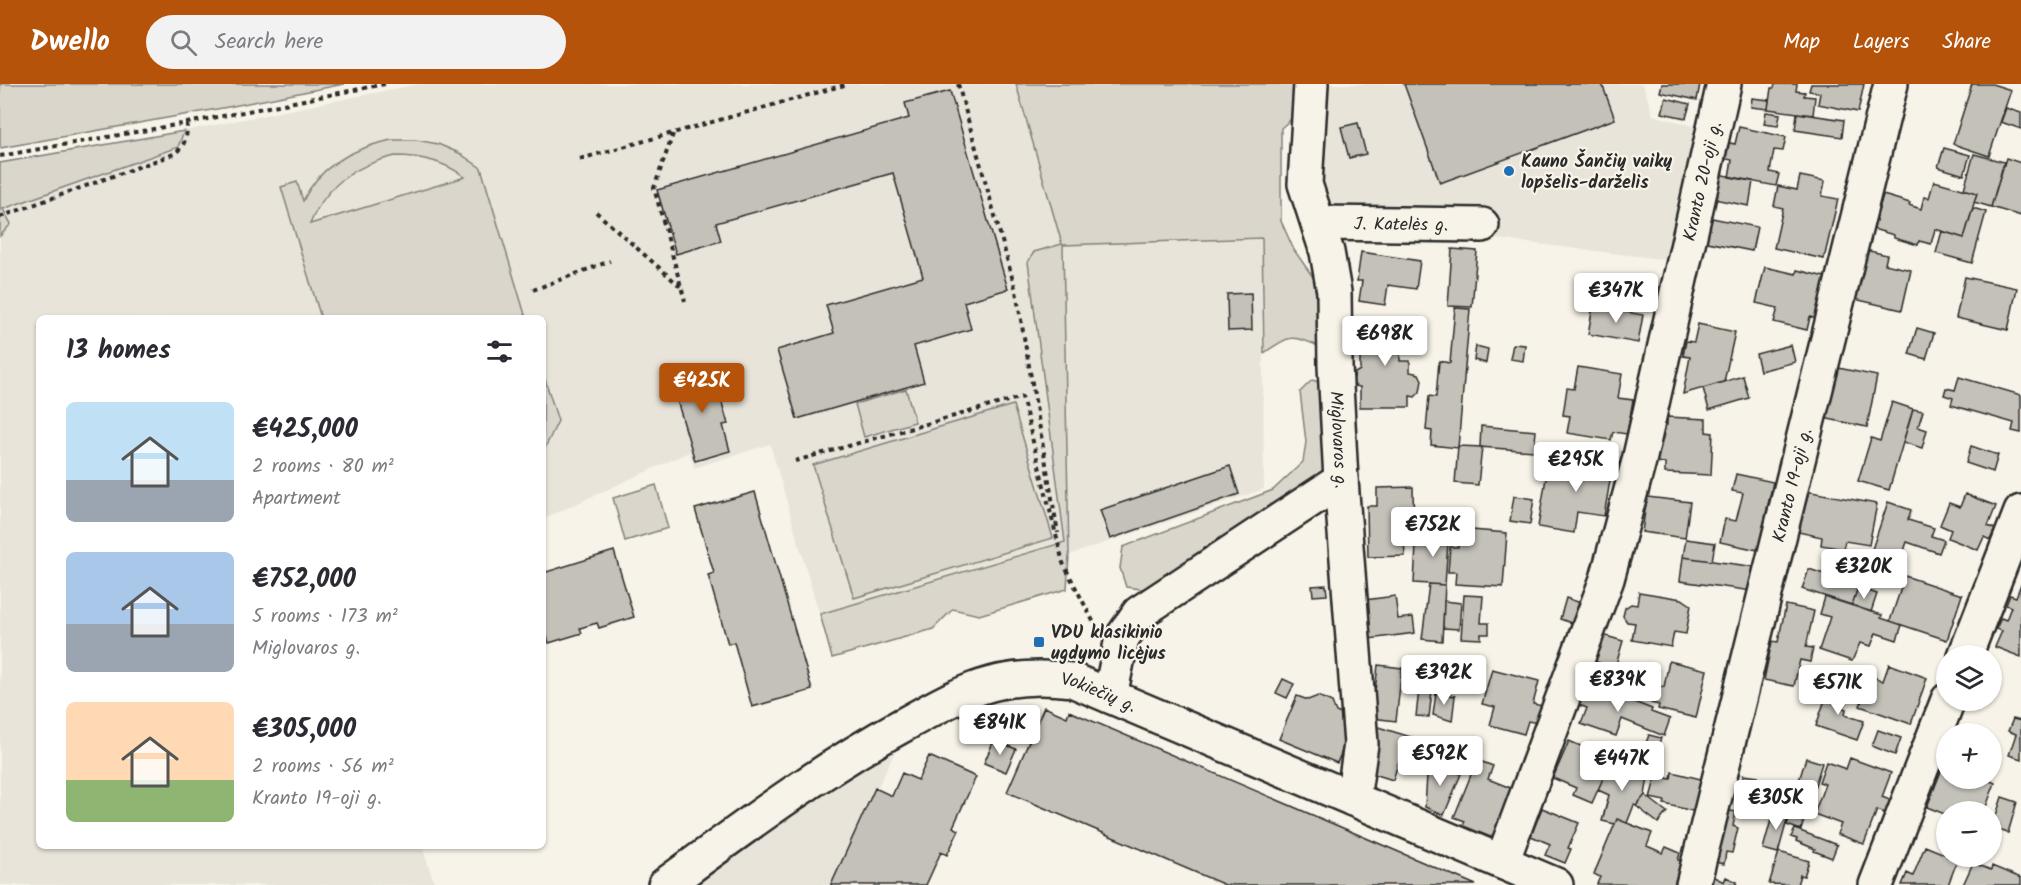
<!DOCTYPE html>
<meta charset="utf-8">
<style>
body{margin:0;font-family:Kalam,sans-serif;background:#f2f2f3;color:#2b2b33;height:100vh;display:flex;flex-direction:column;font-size:22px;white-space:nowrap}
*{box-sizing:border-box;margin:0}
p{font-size:20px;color:#7c7c81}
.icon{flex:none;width:33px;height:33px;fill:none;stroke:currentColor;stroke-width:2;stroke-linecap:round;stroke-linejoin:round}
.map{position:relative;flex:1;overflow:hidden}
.drawer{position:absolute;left:36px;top:231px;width:510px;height:534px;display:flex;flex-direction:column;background:#fff;border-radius:9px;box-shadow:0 2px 4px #0004}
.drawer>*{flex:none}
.controls{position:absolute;left:1936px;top:561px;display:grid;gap:12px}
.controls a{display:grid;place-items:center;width:66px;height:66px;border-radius:50%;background:#fff;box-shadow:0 2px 4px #0004;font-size:30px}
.price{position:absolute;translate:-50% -51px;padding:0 14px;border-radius:6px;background:#fff;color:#222;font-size:20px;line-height:39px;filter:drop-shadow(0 2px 3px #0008)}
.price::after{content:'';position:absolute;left:50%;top:36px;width:18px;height:14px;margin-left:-9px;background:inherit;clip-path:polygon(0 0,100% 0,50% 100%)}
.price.on{background:#b45309;color:#fff}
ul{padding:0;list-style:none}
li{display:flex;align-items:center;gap:18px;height:150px;padding:0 30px}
li span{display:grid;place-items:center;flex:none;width:168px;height:120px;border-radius:9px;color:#555}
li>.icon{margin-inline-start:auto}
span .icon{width:72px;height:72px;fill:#fffc;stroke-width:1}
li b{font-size:26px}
h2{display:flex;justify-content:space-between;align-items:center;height:72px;padding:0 30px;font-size:26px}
header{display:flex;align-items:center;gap:36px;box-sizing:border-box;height:84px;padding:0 30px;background:#b45309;color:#fff}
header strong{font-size:28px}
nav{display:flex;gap:33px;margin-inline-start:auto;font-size:21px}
.search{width:420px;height:54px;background:#f2f2f3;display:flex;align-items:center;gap:15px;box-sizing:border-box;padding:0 21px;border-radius:33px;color:#7c7c81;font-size:22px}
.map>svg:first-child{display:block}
</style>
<header>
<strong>Dwello</strong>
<div class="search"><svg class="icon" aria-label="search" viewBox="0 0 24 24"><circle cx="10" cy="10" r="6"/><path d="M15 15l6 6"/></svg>Search here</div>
<nav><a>Map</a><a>Layers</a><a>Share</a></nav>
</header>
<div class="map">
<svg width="2021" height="801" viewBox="0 0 2021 801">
<rect width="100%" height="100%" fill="#f7f3e8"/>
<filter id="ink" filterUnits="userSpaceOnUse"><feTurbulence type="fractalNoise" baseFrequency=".0167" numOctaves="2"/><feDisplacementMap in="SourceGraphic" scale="12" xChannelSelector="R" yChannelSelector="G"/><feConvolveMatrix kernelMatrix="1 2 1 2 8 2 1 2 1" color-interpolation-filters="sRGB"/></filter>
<g filter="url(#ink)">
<path fill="#e8e4da" d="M419 0H1016L1062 161 1262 154 1264 405 1069 471 1067 505 979 531 953 525 933 545 832 574 770 360 694 384 689 368 543 435V234H39V762H422L435 801H0V152L11 140 3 125 181 56 184 47Z
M1326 0H1643L1653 31 1704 45 1669 176 1471 152 1323 129Z
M894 669 831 801H695L794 725Z"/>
<path fill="#dad6cc" stroke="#82807c" stroke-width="1.5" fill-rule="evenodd" d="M0 0H344L228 23 0 64Z
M1016 0H1298L1296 31 1281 44V137L1294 166 1322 206 1320 263C1292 249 1289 252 1264 269L1262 154 1063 161 1069 471 1067 505 979 531 953 525 933 545 832 574 820 530 1065 458 1028 178 1034 168 1062 160Z
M184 47 178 63 3 125 11 140 0 152V79Z
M391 56H416L438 60 459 69 481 84 526 234H321L281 103 297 98 303 117C319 81 355 64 391 56ZM395 72C420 72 444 77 465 93L310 140C326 101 355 81 395 72Z
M543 289 558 337 543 368Z
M1312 296 1325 300 1330 385 1167 501 1141 505 1126 503 1120 484 1123 463 1273 406 1303 378 1306 358 1300 308Z
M906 305 915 338 864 353 855 320Z
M1013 321 1053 454 854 514 813 381Z
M656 401 668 444 625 457 613 414Z"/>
<path fill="#c4c1b9" stroke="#2b2b2b" stroke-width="1.5" d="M1404 0H1602L1615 35 1440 99Z
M1662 0H1700L1697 16 1660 8Z
M1775 0H1797L1796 7 1805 8 1804 12 1815 13 1813 31 1768 25 1771 4H1774Z
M1811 0H1864L1858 28 1818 20 1820 9 1809 7Z
M1972 0H1992L2011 6 1989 72 1953 60Z
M950 7 1008 205 964 218 971 245 914 262 924 298 797 335 777 266 834 249 826 221 923 193 893 89 716 139 721 157 676 170 657 106 909 34 905 19Z
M1666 14 1690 20 1686 34 1662 29Z
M1752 14 1769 16 1768 25 1751 23Z
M2006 24 2021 29V45L2001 38Z
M1766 28 1780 30 1778 42 1764 40Z
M1797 29 1844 36 1842 53 1795 46Z
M1358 39 1366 70 1349 74 1341 43Z
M1739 43 1786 53 1783 67 1774 66 1770 88 1779 90 1776 102 1729 93 1732 76 1722 74 1725 58 1735 60Z
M1944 64 1970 71 1964 91 1938 83Z
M1974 70 2004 78 1991 123 1974 118 1977 109 1964 105Z
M2006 74 2021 79V132L1991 123Z
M1713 89 1753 97 1749 122 1709 114Z
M1800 92 1825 97 1822 112 1838 115 1824 175 1774 164 1783 124 1774 122 1778 102 1797 106Z
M1934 97 1977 109 1964 154 1935 145 1931 160 1919 157 1918 161 1894 154V151L1873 145 1883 111 1910 119 1909 121 1921 125 1924 113 1929 114Z
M1973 124 1986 128 1972 179 1936 169 1942 147 1964 154Z
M1707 133 1757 143 1752 167 1702 157Z
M1452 165 1477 167 1472 223 1448 222Z
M1861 165 1887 171 1885 180 1911 186 1902 226 1850 214Z
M1361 168 1420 177 1416 205 1388 201 1385 221 1359 217 1362 197H1357Z
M1765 183 1796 190 1797 186 1825 193 1822 206H1825L1820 226H1817L1815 234 1810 233 1807 246 1774 238 1778 224 1756 219Z
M1965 193 2017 204 2008 246 1956 234Z
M1251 209 1252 246 1228 247 1227 210Z
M1593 222 1643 231 1638 259 1588 250Z
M1455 224 1470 225 1458 364 1431 361 1432 347 1426 346 1429 312 1436 313 1439 277 1450 279Z
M1360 239 1407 240V264H1400V277H1410V288L1419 290 1422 296 1420 308 1415 313 1410 312V323H1360V303L1355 302 1353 297 1355 289 1360 286Z
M1698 240 1735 248 1724 298 1683 310 1690 273 1683 272 1686 257 1694 258Z
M1917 244 1934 249 1926 275 1909 270Z
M1513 260 1525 261 1523 277 1510 275Z
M1791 261 1795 278 1760 287 1756 270Z
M1476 262 1488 265 1486 279 1474 276Z
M1578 283 1622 290 1618 314 1633 316 1627 350 1613 348 1611 356 1567 349 1570 332 1563 331 1567 304 1574 305Z
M1834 283 1877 292 1867 343 1823 334Z
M712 284 728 340 723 341 730 367 695 377 671 296Z
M1743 292 1749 314 1709 326 1703 304Z
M1959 293 2021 311V349L2012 347 2014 339 1951 321 1953 314 1944 311 1946 304 1955 306Z
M1892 318 1913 325 1889 406 1858 397 1871 354 1880 357Z
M1913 325 1923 327 1918 343 1927 346 1922 364 1903 358Z
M1667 333 1706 335V348L1713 349 1711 391 1665 389V379L1654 378 1656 341H1667Z
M1481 342 1536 347 1534 367 1480 363Z
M1458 362 1482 363 1478 401 1455 399Z
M1971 362 1998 371 1993 388 1966 379Z
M1583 368 1614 373 1604 432 1577 428 1574 449 1538 443 1548 382 1580 388Z
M1230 382 1239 410 1110 455 1100 426Z
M1736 390 1773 398 1758 466 1720 458 1725 435 1736 437 1743 409 1732 407Z
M1413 403 1414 456H1404L1405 472 1368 473 1367 422H1377V404Z
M1806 407 1877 420 1869 461 1845 457 1843 465 1821 461 1822 453 1798 448Z
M755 408 812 606 752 623 734 558 728 560 708 491 714 489 695 425Z
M1965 410 1996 422 1988 442 1995 445 1990 456 1984 453 1978 466 1948 454 1951 446 1940 441 1949 419 1960 423Z
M1514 412 1534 415 1530 440 1510 437Z
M1647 413 1690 418 1685 454 1642 448Z
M1888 418 1911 426 1908 436 1934 444 1931 452 1944 456 1939 469 1907 458 1895 493 1866 483Z
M1431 442 1449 443 1445 501 1414 499 1416 461 1430 462Z
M1460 445 1507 449 1503 503 1455 500 1456 488H1448L1450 463H1458Z
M1686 455 1715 459 1712 477 1683 473Z
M614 467 634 533 599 544 597 539 580 544 582 549 549 559 543 540V489Z
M1683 473 1756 483 1752 507 1680 497Z
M1809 485 1847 498 1851 488 1862 491 1852 521 1802 505Z
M1905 492 1962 511 1947 556 1890 537Z
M1429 500 1445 501 1442 557 1422 555Z
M2021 500V573L1995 563 2002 547 1996 545 2001 534 2006 536 2011 523 2006 521 2010 511 2016 513Z
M1326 501 1327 511 1313 512 1312 502Z
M1858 503 1877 510 1871 528 1852 521Z
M1639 508 1682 515 1691 521 1686 550 1674 548 1671 563 1632 556 1635 539 1627 538 1623 532 1625 524 1631 520 1637 521Z
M1464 511 1483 512 1481 539H1489V550H1481V555L1461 554Z
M1395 512 1398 535 1413 533 1415 549 1369 555 1365 516Z
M1825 513 1882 531 1881 534 1902 541 1897 556 1876 549 1871 562 1860 559 1852 577 1819 566 1830 533 1820 530Z
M1566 514 1584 520 1577 541 1560 535Z
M1444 517 1461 519 1459 545 1443 544Z
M1786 521 1814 527 1806 563 1813 564 1810 578 1800 576 1794 602 1764 596 1772 557 1778 558Z
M1596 549 1623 557 1615 584 1588 575Z
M1669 577 1707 586 1696 634 1658 625 1659 621 1651 619 1656 601 1664 603Z
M1889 580 1927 594 1911 640 1860 622 1871 592 1883 597Z
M1378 581 1402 584 1396 637 1372 634Z
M1492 585 1539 597 1533 620 1543 622 1538 639 1528 637 1524 650 1490 641 1495 623 1482 620Z
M1283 595 1294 600 1287 614 1276 609Z
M1830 601 1844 607 1841 616 1845 618 1843 624 1846 625 1845 631 1864 637 1857 656 1816 642Z
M1586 603 1614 612 1616 607 1630 612 1629 616 1652 625 1651 628 1670 635 1664 652 1622 635 1616 652 1581 640 1587 624 1579 621Z
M1419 606 1432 607 1429 633 1416 632Z
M1436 609 1455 612 1452 637 1433 631Z
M1297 612 1308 616 1318 612 1332 618 1336 628 1355 636 1337 679 1279 655Z
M1044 623 1067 633 1069 627 1476 801H1225L1007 708Z
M2013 635 2021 637V675L2009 671 2016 650 2008 647Z
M1375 642 1417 655 1410 676 1400 673 1393 696 1361 686Z
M1878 646 1901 654 1895 671 1872 662Z
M1649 651 1661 654 1658 662 1646 659Z
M994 656 1016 665 1006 688 984 679Z
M1569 657 1597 669 1600 663 1614 670 1592 719 1573 711 1576 704 1553 694Z
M929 672 976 693 953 743 959 746 947 771 941 768 926 801H831L875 704 892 712 902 689 918 696Z
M1947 672V694H1983L1995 699 1984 728H1947V731L1927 723Z
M1806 674 1822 679 1801 746 1787 741 1800 703H1797Z
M1850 674 1891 689 1882 713 1890 716 1885 729 1877 726 1864 760 1837 750 1841 740 1814 730 1825 700 1819 698 1826 678 1846 685Z
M1428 676 1461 690 1444 731 1425 723Z
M1477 676 1493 682 1488 695 1513 705 1493 754 1463 742 1465 737 1454 733Z
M1610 678 1643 688 1642 691 1648 693 1645 711 1636 722 1634 721 1627 739 1617 735 1615 740 1602 737 1609 711 1598 706Z
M1672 688 1705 696 1697 728 1664 720 1665 717 1650 714 1656 692 1671 695Z
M1743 691 1758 693 1754 729 1740 728Z
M1645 711 1667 728 1658 739 1636 722Z
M2002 713 2017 718 2008 749 1992 744Z
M1542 724 1579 739 1568 764 1571 765 1565 779 1545 771 1550 760 1531 752Z
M1717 724 1736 728 1733 742 1738 744 1732 769 1726 768 1724 780 1705 776Z
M1774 725 1789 729 1778 769 1763 765Z
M1617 735 1652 749 1647 762 1663 769 1666 763 1680 769 1678 776 1681 777 1674 801 1597 800 1600 793 1594 790Z
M1795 745 1837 761 1832 774 1814 767 1815 765 1796 757 1797 755 1791 753Z
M1925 762 1947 771V772L1958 775 1948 801H1902L1907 789 1913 792Z
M1779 768 1809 777 1804 792 1800 791 1797 801 1769 800Z
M1973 779 1991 786 1992 782 2021 794V801H1963Z
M1712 792 1724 798 1726 793 1737 798 1736 801H1708Z"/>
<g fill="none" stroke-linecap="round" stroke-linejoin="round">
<g stroke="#2b2b2b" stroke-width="38">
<g id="minor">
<path id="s1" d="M1311 0 1305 100 1327 168 1334 208 1335 282 1341 396 1361 660 1353 715"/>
<path id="s2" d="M1319 139 1482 141"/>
<path d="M1965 572 2021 428"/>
<path d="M1110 612 1122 554 1139 529 1341 396"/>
<path id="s3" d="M1502 778 1607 495 1639 377 1724 0"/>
<path id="s4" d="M665 801C743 744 819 687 903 641 929 627 954 612 981 603 1011 593 1041 592 1072 596L1556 801"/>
<path id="s5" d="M1693 801 1891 0"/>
<path d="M1876 801 1948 616"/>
</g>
</g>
<path stroke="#2b2b2b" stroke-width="4" stroke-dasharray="4.5 4.5" stroke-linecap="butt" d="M958 0 1016 207 1058 449
M673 50 654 104 685 217
M0 72 187 39 385 0
M580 75 848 0
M596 128 681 203
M0 133 174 70C186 61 187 53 187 39
M533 206 610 177
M795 377 1022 313 1063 479 1094 539"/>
<use href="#minor" stroke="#f7f3e8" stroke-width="33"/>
</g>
</g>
<g fill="#1f6fb2" stroke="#f7f3e8" stroke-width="2">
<circle cx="1509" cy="87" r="6"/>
<rect x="1033" y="552" width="12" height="12" rx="3"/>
</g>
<g text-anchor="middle" stroke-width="4.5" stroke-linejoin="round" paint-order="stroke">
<g font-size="18" font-weight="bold" fill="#2b2b2b" stroke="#f7f3e8" text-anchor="start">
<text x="1521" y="83">Kauno Šančių vaikų<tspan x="1521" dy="21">lopšelis-darželis</tspan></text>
<text x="1051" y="554">VDU klasikinio<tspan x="1051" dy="21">ugdymo licėjus</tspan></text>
</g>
<g font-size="18" fill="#2b2b2b" stroke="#f7f3e8">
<text dy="6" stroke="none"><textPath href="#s3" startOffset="711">Kranto 20-oji g.</textPath></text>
<text dy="6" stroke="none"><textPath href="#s2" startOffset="82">J. Katelės g.</textPath></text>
<text dy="6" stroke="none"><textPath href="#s1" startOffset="360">Miglovaros g.</textPath></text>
<text dy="6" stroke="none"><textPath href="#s5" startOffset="412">Kranto 19-oji g.</textPath></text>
<text dy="6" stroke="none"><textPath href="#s4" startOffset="495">Vokiečių g.</textPath></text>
</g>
</g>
</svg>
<div class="controls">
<a><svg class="icon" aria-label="layers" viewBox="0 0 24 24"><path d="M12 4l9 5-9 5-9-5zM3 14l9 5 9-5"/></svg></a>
<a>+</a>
<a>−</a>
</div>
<b class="price" style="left:1616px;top:240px">€347K</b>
<b class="price" style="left:1385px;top:283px">€698K</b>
<b class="price on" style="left:702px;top:330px">€425K</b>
<b class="price" style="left:1576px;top:409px">€295K</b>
<b class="price" style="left:1433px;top:474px">€752K</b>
<b class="price" style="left:1864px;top:516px">€320K</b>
<b class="price" style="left:1444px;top:622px">€392K</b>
<b class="price" style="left:1618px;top:629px">€839K</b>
<b class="price" style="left:1838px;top:632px">€571K</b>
<b class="price" style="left:1000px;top:672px">€841K</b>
<b class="price" style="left:1440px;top:703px">€592K</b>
<b class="price" style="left:1622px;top:708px">€447K</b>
<b class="price" style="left:1776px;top:747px">€305K</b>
<section class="drawer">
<h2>13 homes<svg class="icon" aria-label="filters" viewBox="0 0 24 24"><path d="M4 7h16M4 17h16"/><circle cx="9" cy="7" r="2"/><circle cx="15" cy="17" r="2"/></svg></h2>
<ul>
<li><span style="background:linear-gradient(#bfe0f5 65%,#9aa5b1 0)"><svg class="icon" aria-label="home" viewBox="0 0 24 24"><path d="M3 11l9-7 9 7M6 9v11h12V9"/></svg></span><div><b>€425,000</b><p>2 rooms · 80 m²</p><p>Apartment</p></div></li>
<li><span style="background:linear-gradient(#a9c7e8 60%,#9aa5b1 0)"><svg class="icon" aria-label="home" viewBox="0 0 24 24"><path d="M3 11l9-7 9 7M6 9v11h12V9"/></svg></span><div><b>€752,000</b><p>5 rooms · 173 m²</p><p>Miglovaros g.</p></div></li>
<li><span style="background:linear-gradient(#ffd9b3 65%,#8fb573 0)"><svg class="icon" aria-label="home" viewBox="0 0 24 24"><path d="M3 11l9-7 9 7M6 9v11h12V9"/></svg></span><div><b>€305,000</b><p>2 rooms · 56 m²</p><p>Kranto 19-oji g.</p></div></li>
</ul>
</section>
</div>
